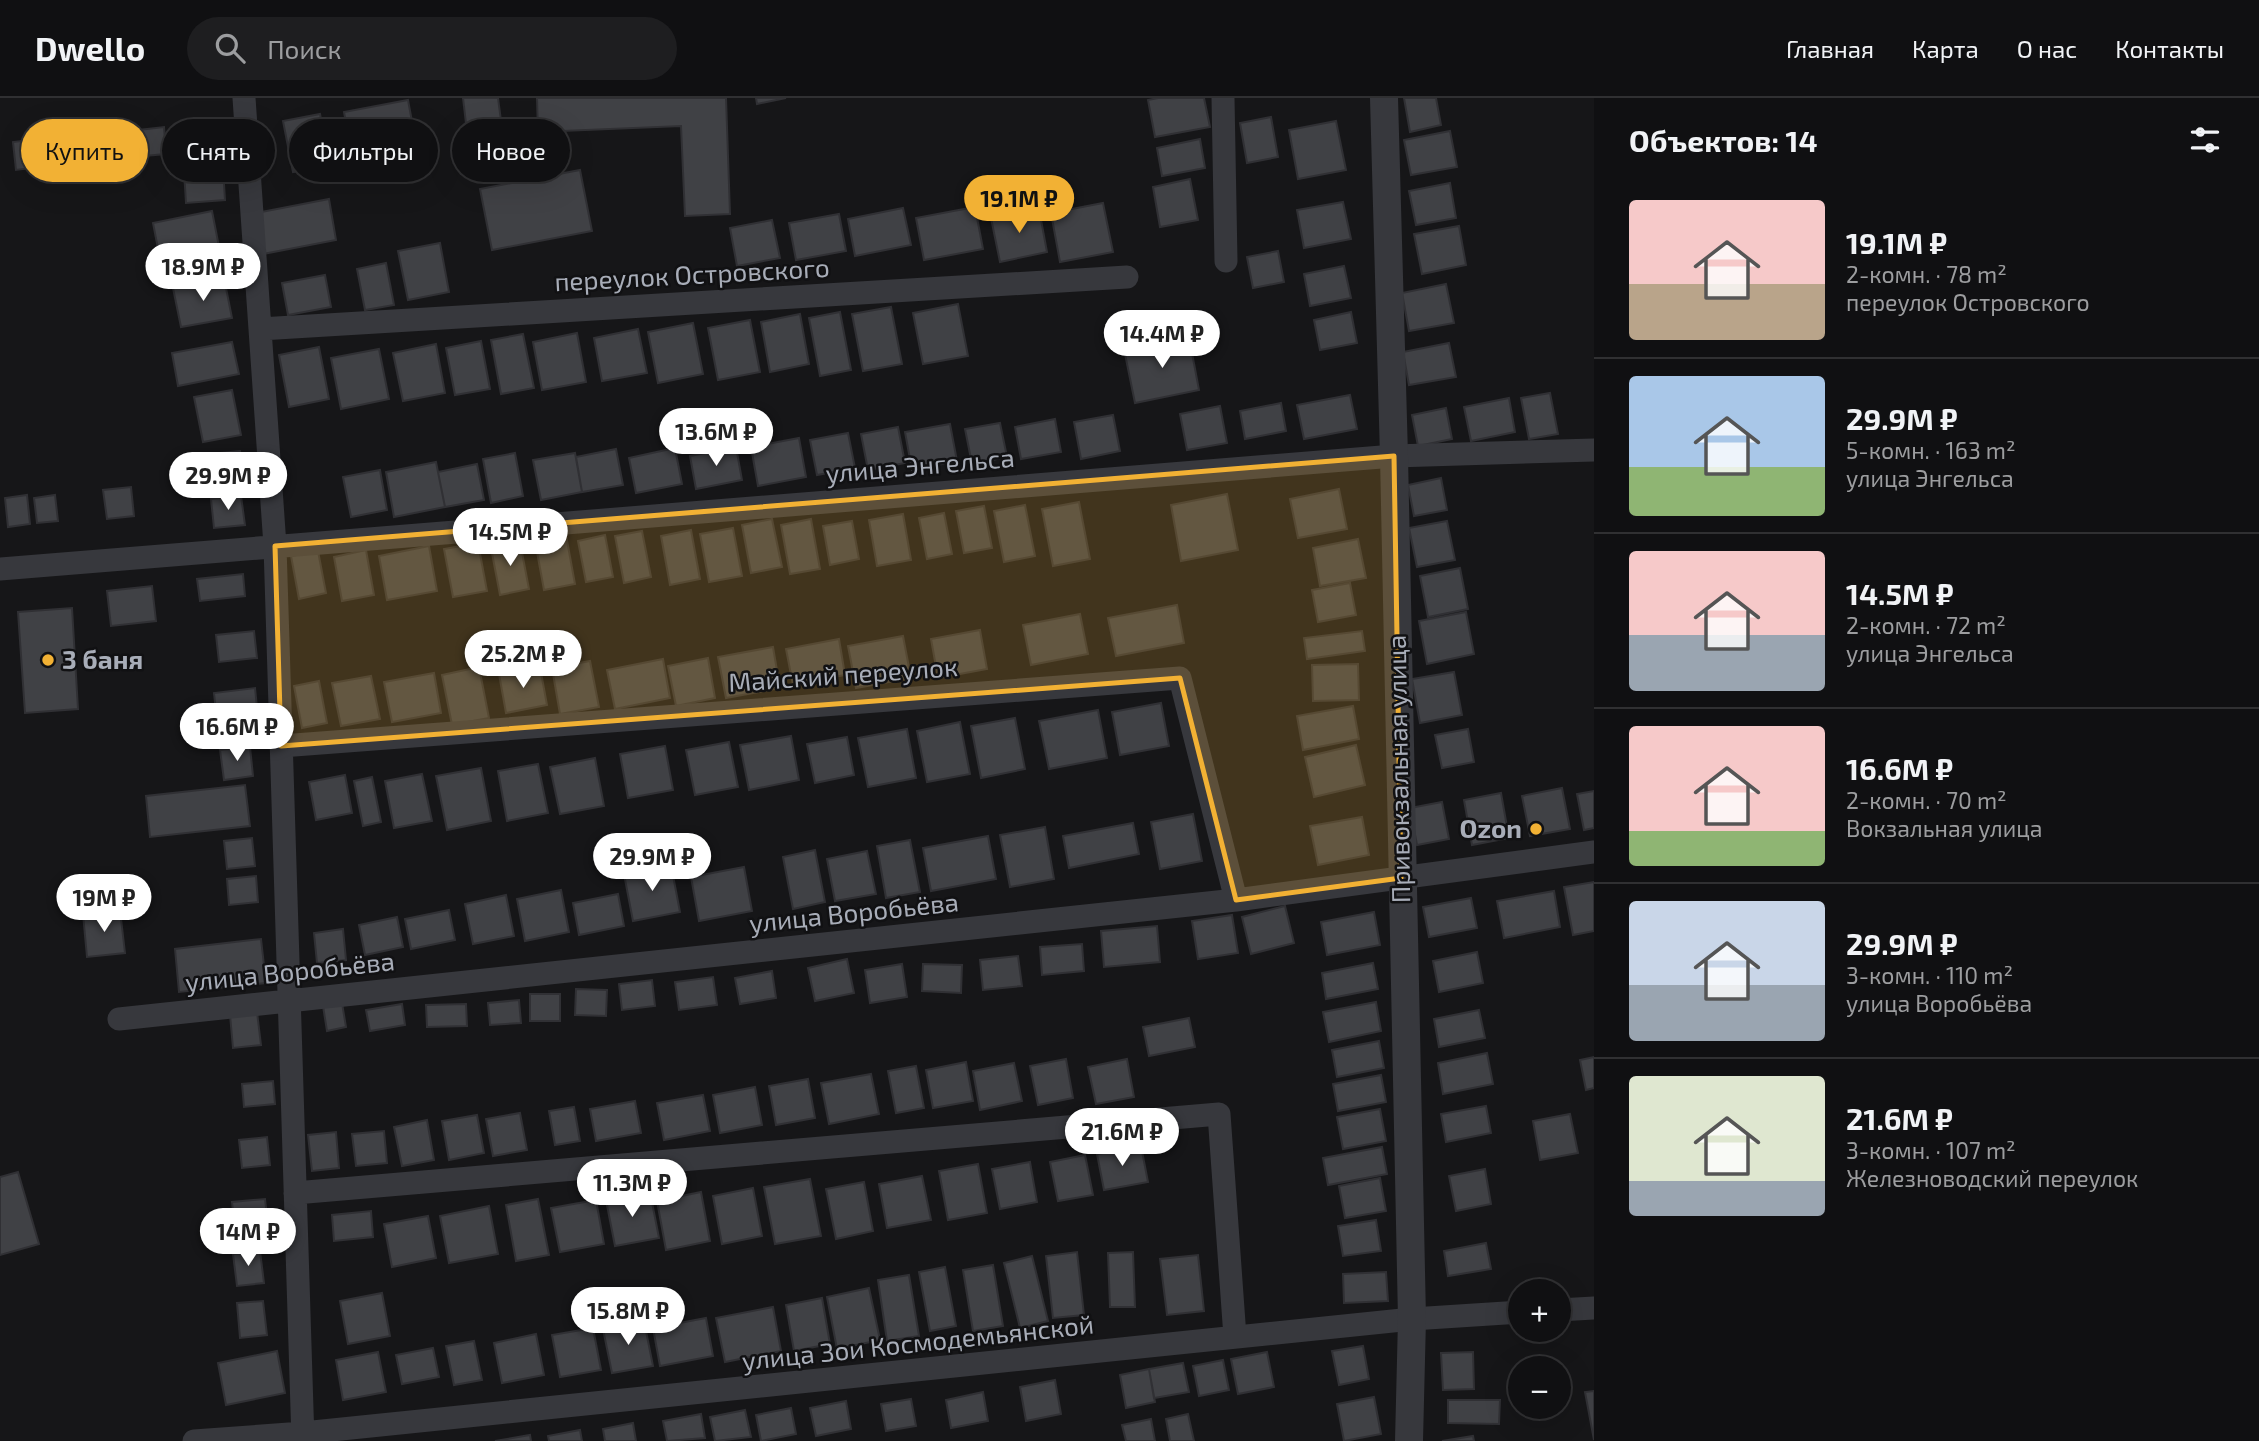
<!DOCTYPE html>
<html lang="ru">
<meta charset="utf-8">
<style>
body{margin:0;font-family:"Exo 2",sans-serif;background:#1e1e20;color:#f1f3f6;height:100vh;display:flex;flex-direction:column;font-size:26px;white-space:nowrap}
*{box-sizing:border-box;margin:0}
p{font-size:23px;color:#9c9d9f}
.icon{flex:none;width:38px;height:38px;fill:none;stroke:currentColor;stroke-width:2;stroke-linecap:round;stroke-linejoin:round}
.map{position:relative;flex:1;overflow:hidden}
.drawer{display:flex;flex-direction:column;background:#101012;width:665px}
.drawer>*{flex:none}
.top-card{position:absolute;left:21px;top:21px;width:665px;height:63px;display:flex;gap:14px}
.tools{position:absolute;left:1508px;top:1181px;display:grid;gap:14px}
.tools a{display:grid;place-items:center;width:63px;height:63px;border-radius:50%;background:#101012;box-shadow:0 7px 28px #0002,0 0 0 2px #303032;font-size:35px}
.price{position:absolute;translate:-50% -60px;padding:0 16px;border-radius:24px;background:#fff;color:#222;font-size:23px;line-height:46px;filter:drop-shadow(0 2px 4px #0008)}
.price::after{content:'';position:absolute;left:50%;top:42px;width:21px;height:16px;margin-left:-10px;background:inherit;clip-path:polygon(0 0,100% 0,50% 100%)}
.price.on{background:#f2b134;color:#111}
ul{padding:0;list-style:none}
li{display:flex;align-items:center;gap:21px;height:175px;padding:0 35px}
li+li{border-top:2px solid #303032}
li span{display:grid;place-items:center;flex:none;width:196px;height:140px;border-radius:7px;color:#555}
li>.icon{margin-inline-start:auto}
span .icon{width:84px;height:84px;fill:#fffc;stroke-width:1}
li b{font-size:30px}
h2{display:flex;justify-content:space-between;align-items:center;height:84px;padding:0 35px;font-size:30px}
.chip{padding:0 24px;border-radius:32px;background:#101012;box-shadow:0 7px 28px #0002,0 0 0 2px #303032;font-size:24px;line-height:63px}
.chip.on{background:#f2b134;color:#111}
header{display:flex;align-items:center;gap:42px;box-sizing:border-box;height:98px;padding:0 35px;background:#101012;border-bottom:2px solid #303032}
header strong{font-size:33px}
nav{display:flex;gap:38px;margin-inline-start:auto;font-size:24px}
.search{width:490px;height:63px;background:#1e1e20;display:flex;align-items:center;gap:18px;box-sizing:border-box;padding:0 24px;border-radius:38px;color:#9c9d9f;font-size:26px}
main{display:flex;flex:1;min-height:0}
.map>svg:first-child{display:block}
</style>
<header>
<strong>Dwello</strong>
<div class="search"><svg class="icon" aria-label="search" viewBox="0 0 24 24"><circle cx="10" cy="10" r="6"/><path d="M15 15l6 6"/></svg>Поиск</div>
<nav><a>Главная</a><a>Карта</a><a>О нас</a><a>Контакты</a></nav>
</header>
<main>
<div class="map">
<svg width="1594" height="1343" viewBox="0 0 1594 1343">
<rect width="100%" height="100%" fill="#161618"/>
<path fill="#404145" stroke="#303034" stroke-width="2" d="M463 0H498L502 30 467 34Z
M537 0H726L730 116 685 118 681 28 538 34Z
M756 0H786L757 6Z
M1158 0H1204L1210 29 1155 39 1148 2Z
M1404 0H1436L1441 27 1410 34Z
M408 2 416 45 352 57 344 14Z
M320 16 330 68 293 74 283 23Z
M1271 19 1278 59 1247 65 1240 25Z
M1336 23 1346 72 1298 81 1289 32Z
M164 29 166 56 133 59 130 33Z
M1450 33 1457 69 1411 77 1404 42Z
M60 35H116L117 69 60 70Z
M221 38 225 102 186 105 182 41Z
M45 40 48 68 16 72 13 44Z
M1200 41 1205 70 1162 78 1157 50Z
M580 72 592 133 492 152 480 91Z
M1190 81 1198 122 1160 129 1153 89Z
M1450 85 1456 120 1416 127 1409 93Z
M329 101 336 142 263 156 256 115Z
M1343 104 1351 141 1304 150 1297 112Z
M1103 105 1113 154 1060 164 1051 115Z
M975 109 983 151 924 162 916 120Z
M903 110 911 147 855 158 848 121Z
M1039 111 1047 154 1000 164 991 120Z
M212 113 220 154 161 166 153 125Z
M839 116 846 153 796 162 789 125Z
M772 122 780 160 737 168 730 130Z
M1459 128 1466 167 1422 176 1414 136Z
M440 145 449 194 408 202 398 153Z
M1278 153 1284 184 1253 190 1247 159Z
M386 165 394 207 365 212 357 171Z
M1344 168 1351 200 1310 208 1304 176Z
M325 177 331 209 288 217 282 185Z
M224 180 232 220 181 229 173 190Z
M1446 186 1454 225 1409 233 1402 195Z
M958 206 968 258 923 266 913 215Z
M891 209 902 266 863 273 852 216Z
M840 214 851 272 820 278 809 220Z
M1351 214 1357 245 1320 252 1314 222Z
M800 216 809 266 770 274 761 224Z
M750 222 760 274 718 282 708 230Z
M693 225 703 276 658 285 648 234Z
M638 231 647 275 602 283 594 240Z
M577 235 586 284 542 292 533 244Z
M523 236 534 290 501 296 491 242Z
M1189 239 1199 292 1135 305 1124 251Z
M481 243 490 291 455 297 446 250Z
M232 244 239 276 178 288 172 255Z
M1449 245 1456 279 1409 287 1403 254Z
M436 246 445 295 403 303 393 255Z
M319 249 329 301 289 309 279 257Z
M379 251 389 301 341 311 331 260Z
M232 292 241 337 203 344 194 299Z
M1550 295 1558 336 1529 341 1521 300Z
M1350 297 1357 331 1304 341 1297 307Z
M1509 300 1515 334 1471 343 1464 309Z
M1281 305 1286 333 1245 341 1240 313Z
M1220 308 1227 345 1187 352 1180 316Z
M1446 310 1452 341 1418 348 1412 317Z
M1113 317 1120 353 1081 361 1074 324Z
M1055 321 1061 354 1021 361 1015 329Z
M1000 325 1007 359 972 366 965 331Z
M950 326 957 363 912 372 905 334Z
M898 329 905 365 868 372 861 336Z
M848 335 855 370 817 377 810 342Z
M799 340 806 379 758 388 751 349Z
M736 349 742 382 696 391 690 358Z
M675 350 682 386 636 395 629 360Z
M616 351 623 387 582 394 576 359Z
M240 353 243 380 214 384 211 356Z
M515 355 523 398 491 405 483 361Z
M575 355 582 394 541 402 533 362Z
M436 364 445 409 394 419 386 374Z
M477 366 484 402 445 409 438 374Z
M380 372 387 412 351 419 343 379Z
M1441 380 1447 412 1414 418 1408 387Z
M131 389 134 418 107 421 103 392Z
M1339 391 1347 431 1298 440 1290 401Z
M1227 396 1238 452 1181 463 1171 407Z
M27 397 30 426 8 429 5 400Z
M55 397 58 423 37 425 34 400Z
M241 398 245 427 214 430 211 401Z
M1079 404 1090 461 1053 468 1042 411Z
M1025 407 1035 458 1004 464 994 413Z
M984 408 992 450 964 455 956 413Z
M944 415 952 456 927 461 919 420Z
M903 416 911 462 877 468 869 422Z
M772 421 782 469 751 475 742 427Z
M811 421 820 471 790 476 781 427Z
M852 423 859 461 830 467 823 428Z
M1447 423 1455 462 1417 469 1409 430Z
M733 430 742 478 709 484 700 436Z
M691 432 700 481 670 487 661 438Z
M642 433 651 479 624 485 615 438Z
M566 437 575 486 544 492 535 443Z
M605 437 613 479 586 484 578 443Z
M1358 441 1366 480 1320 488 1313 450Z
M520 444 529 491 500 497 491 450Z
M478 445 487 493 453 499 444 451Z
M429 448 437 493 387 502 379 458Z
M366 452 374 497 342 503 334 459Z
M318 453 326 495 299 501 291 458Z
M1460 470 1468 511 1428 519 1420 478Z
M243 476 245 498 200 503 197 481Z
M1350 485 1356 517 1318 524 1312 492Z
M152 488 156 523 111 528 107 493Z
M1177 507 1184 545 1116 558 1108 520Z
M72 510 78 611 25 615 18 514Z
M1466 514 1474 556 1427 566 1419 523Z
M1080 516 1088 556 1031 567 1023 527Z
M980 532 987 571 938 580 931 541Z
M254 533 257 560 219 564 216 537Z
M1362 533 1365 553 1307 561 1304 540Z
M903 538 911 580 856 590 848 548Z
M839 541 845 577 793 587 786 551Z
M773 549 780 590 726 600 718 559Z
M708 560 715 600 676 608 668 568Z
M663 561 670 600 615 611 607 572Z
M590 563 599 609 560 616 552 570Z
M1358 566 1359 602 1313 603 1312 567Z
M479 569 489 620 452 627 442 577Z
M540 569 547 607 506 615 499 576Z
M1454 574 1462 617 1420 625 1412 581Z
M434 575 441 615 392 624 384 584Z
M371 578 380 621 341 628 332 585Z
M319 583 327 625 302 630 294 588Z
M255 590 258 619 217 623 214 595Z
M1161 605 1169 648 1120 657 1112 614Z
M1353 608 1359 641 1303 652 1297 618Z
M1098 612 1107 660 1049 671 1039 623Z
M1015 620 1025 671 981 680 971 628Z
M960 624 970 676 927 684 917 633Z
M907 631 916 680 868 689 858 640Z
M1468 631 1474 664 1442 670 1435 637Z
M791 638 799 682 749 692 740 647Z
M847 639 854 677 815 685 807 646Z
M729 644 738 689 695 697 686 652Z
M1356 647 1365 687 1314 699 1305 659Z
M665 648 673 692 628 700 620 656Z
M250 649 253 678 224 682 220 652Z
M595 660 604 708 560 716 550 669Z
M538 666 548 715 507 723 498 673Z
M481 670 491 723 447 732 436 678Z
M422 676 432 723 394 730 385 683Z
M345 677 352 715 316 722 309 684Z
M372 679 381 724 363 728 354 683Z
M245 687 250 728 150 739 146 698Z
M1562 690 1570 731 1530 738 1522 698Z
M1594 693V730L1584 732 1577 696Z
M1501 695 1509 740 1472 747 1464 702Z
M1442 704 1449 741 1417 747 1410 710Z
M1193 716 1202 763 1160 771 1151 724Z
M1362 719 1369 757 1318 767 1310 728Z
M1133 725 1139 756 1069 770 1063 738Z
M1045 729 1054 781 1010 789 1000 737Z
M988 738 996 781 931 793 923 750Z
M252 740 255 768 227 771 224 743Z
M910 742 920 794 886 800 877 748Z
M815 752 825 804 793 811 783 759Z
M867 753 876 796 835 803 827 761Z
M671 767 680 814 633 823 624 776Z
M744 769 752 813 699 823 691 779Z
M256 778 258 804 229 807 227 781Z
M1594 784V833L1573 837 1564 789Z
M561 792 569 834 525 843 517 801Z
M1554 793 1560 829 1504 840 1497 803Z
M618 796 624 828 579 837 573 805Z
M506 797 514 838 473 846 465 806Z
M1471 800 1477 830 1429 839 1423 809Z
M1285 808 1294 845 1251 856 1242 819Z
M120 812 125 855 87 859 83 816Z
M449 812 455 842 411 851 405 821Z
M1374 814 1380 847 1327 857 1321 824Z
M1232 817 1238 855 1198 861 1192 823Z
M397 819 403 849 365 857 359 827Z
M1157 828 1160 864 1104 869 1101 833Z
M343 831 346 862 317 865 314 835Z
M261 841 266 885 179 894 175 851Z
M1082 846 1084 873 1042 877 1040 849Z
M1477 854 1483 885 1439 894 1433 863Z
M1018 858 1022 888 983 892 980 862Z
M847 861 854 895 815 903 808 870Z
M1373 865 1378 891 1326 901 1322 875Z
M902 866 907 899 870 905 865 872Z
M923 866 962 867 961 895 922 893Z
M772 873 776 900 740 906 735 880Z
M713 879 717 907 679 912 675 884Z
M652 882 655 908 622 912 619 886Z
M576 891 607 892 606 918 575 917Z
M530 896H560V923H530Z
M519 902 521 925 490 927 488 905Z
M1376 904 1381 933 1329 944 1323 914Z
M342 905 346 929 327 933 323 908Z
M402 906 405 927 370 933 366 912Z
M466 906 467 928 427 929 426 907Z
M1479 912 1485 940 1439 949 1434 921Z
M257 914 261 947 233 950 230 917Z
M1189 920 1195 949 1149 958 1143 929Z
M1379 943 1384 970 1337 979 1332 952Z
M1487 955 1493 986 1443 996 1438 965Z
M1594 959V990L1586 992 1580 962Z
M1066 961 1073 1000 1038 1007 1030 968Z
M1127 961 1134 999 1096 1006 1088 969Z
M966 964 973 1003 933 1010 926 972Z
M1014 965 1022 1003 980 1012 973 973Z
M916 968 924 1010 896 1015 888 973Z
M871 976 879 1016 829 1026 821 985Z
M1381 977 1386 1004 1338 1013 1333 986Z
M808 981 815 1020 776 1027 769 988Z
M273 983 275 1006 244 1009 242 986Z
M755 989 762 1027 720 1035 713 997Z
M703 997 710 1033 664 1042 657 1005Z
M635 1003 641 1035 596 1043 590 1011Z
M1486 1008 1491 1035 1446 1044 1441 1016Z
M574 1009 580 1043 555 1047 549 1013Z
M1380 1011 1386 1043 1343 1051 1337 1019Z
M520 1015 527 1052 493 1058 486 1021Z
M1570 1016 1578 1055 1540 1062 1533 1023Z
M477 1017 484 1055 449 1062 442 1023Z
M427 1022 434 1062 402 1068 394 1029Z
M384 1033 387 1065 356 1068 352 1036Z
M336 1034 339 1070 312 1073 308 1037Z
M267 1039 270 1067 242 1070 239 1042Z
M1141 1048 1148 1084 1104 1092 1097 1056Z
M1382 1049 1387 1076 1328 1087 1323 1060Z
M1085 1057 1093 1097 1058 1103 1050 1064Z
M1030 1064 1037 1104 1000 1111 992 1071Z
M978 1066 987 1115 948 1122 939 1073Z
M1485 1071 1491 1106 1456 1113 1449 1078Z
M18 1074 39 1146 0 1157V1079Z
M922 1078 931 1122 887 1130 879 1086Z
M1380 1080 1386 1113 1345 1120 1339 1088Z
M810 1081 821 1138 775 1146 764 1089Z
M864 1084 873 1133 836 1141 826 1091Z
M753 1090 762 1138 722 1146 713 1098Z
M650 1094 659 1140 615 1148 606 1102Z
M701 1094 710 1143 666 1152 657 1103Z
M265 1101 268 1127 235 1131 232 1104Z
M538 1101 549 1157 516 1163 506 1107Z
M596 1102 604 1146 560 1154 551 1110Z
M489 1108 498 1156 449 1165 440 1118Z
M371 1113 373 1139 334 1143 332 1117Z
M428 1118 436 1160 392 1169 384 1126Z
M1376 1122 1381 1153 1343 1158 1338 1128Z
M1486 1145 1491 1171 1448 1178 1444 1153Z
M260 1153 264 1185 237 1188 233 1156Z
M1077 1154 1084 1217 1053 1220 1046 1158Z
M1133 1154 1135 1209H1110L1108 1155Z
M1198 1157 1204 1213 1167 1217 1160 1161Z
M1032 1158 1048 1223 1020 1230 1004 1165Z
M993 1167 1003 1228 973 1233 963 1172Z
M945 1169 956 1228 930 1233 919 1174Z
M1386 1174 1388 1203 1344 1205 1343 1176Z
M909 1177 919 1238 887 1243 878 1182Z
M869 1190 880 1242 837 1251 827 1199Z
M382 1195 390 1238 348 1246 340 1203Z
M822 1200 830 1246 794 1253 786 1207Z
M263 1203 267 1237 240 1240 237 1205Z
M773 1209 781 1253 725 1264 716 1220Z
M706 1220 713 1258 660 1268 653 1230Z
M644 1223 653 1268 612 1275 603 1231Z
M593 1230 601 1272 560 1279 552 1237Z
M536 1236 544 1277 502 1285 494 1245Z
M474 1243 482 1282 454 1287 446 1248Z
M1363 1248 1369 1281 1339 1287 1332 1253Z
M433 1250 439 1279 402 1286 396 1257Z
M277 1253 285 1295 226 1307 218 1265Z
M378 1254 386 1294 343 1302 336 1262Z
M1267 1254 1274 1289 1238 1296 1231 1261Z
M1473 1254 1474 1291 1443 1292 1441 1255Z
M1223 1262 1229 1292 1199 1298 1193 1268Z
M1183 1265 1189 1294 1154 1300 1149 1271Z
M1149 1271 1155 1304 1126 1310 1120 1277Z
M1055 1282 1061 1316 1026 1323 1020 1289Z
M1594 1293V1342L1585 1294Z
M983 1294 988 1323 951 1330 946 1302Z
M1374 1299 1381 1336 1344 1343 1337 1306Z
M911 1301 916 1328 886 1333 881 1306Z
M1448 1302H1500L1499 1326 1448 1325Z
M846 1303 851 1331 816 1338 810 1310Z
M791 1310 796 1336 761 1343 756 1317Z
M745 1312 751 1339 715 1343 710 1319Z
M701 1316 705 1340 667 1343 663 1323Z
M1188 1316 1194 1343H1170L1166 1321Z
M1151 1321 1155 1343H1126L1122 1327Z
M633 1325 636 1343H605L603 1331Z
M580 1332 582 1343H549L548 1338Z
M530 1337 531 1343H495Z
M1473 1338 1474 1343H1442Z"/>
<g fill="none" stroke-linecap="round" stroke-linejoin="round">
<path stroke="#37383d" stroke-width="23" d="M244 0 275 448 303 1343
M1223 0 1226 163
M260 231 1127 179
M0 471 1394 358 1594 352
M281 648 1180 580 1236 802
M119 921 1236 802 1594 754
M295 1095 1219 1016 1235 1239
M1559 1212 1594 1210
M194 1343 303 1335 1412 1221 1521 1214"/>
<path stroke="#37383d" stroke-width="28" d="M1384 0 1394 358 1412 1221 1409 1343"/>
</g>
<path fill="#f2b134" fill-opacity="0.2" stroke="#f2b134" stroke-width="5" stroke-linejoin="round" d="M1394 358 1401 780 1236 802 1180 580 281 648 275 448Z"/>
<g fill="#f2b134" stroke="#111113" stroke-width="2.5">
<circle cx="48" cy="562" r="7"/>
<circle cx="1536" cy="731" r="7"/>
</g>
<g text-anchor="middle" stroke-width="5" stroke-linejoin="round" paint-order="stroke">
<g font-size="26" fill="#a8adb8" stroke="#111113">
<text transform="translate(692 177) rotate(-3)" y="9">переулок Островского</text>
<text transform="translate(920 368) rotate(-5)" y="9">улица Энгельса</text>
<text transform="translate(843 577) rotate(-4)" y="9">Майский переулок</text>
<text transform="translate(1399 671) rotate(-91)" y="9">Привокзальная улица</text>
<text transform="translate(854 815) rotate(-6)" y="9">улица Воробьёва</text>
<text transform="translate(290 874) rotate(-6)" y="9">улица Воробьёва</text>
<text transform="translate(918 1245) rotate(-6)" y="9">улица Зои Космодемьянской</text>
</g>
<g font-size="26" font-weight="bold" fill="#a8adb8" stroke="#111113" text-anchor="start">
<text x="62" y="571">3 баня</text>
<text x="1522" y="740" text-anchor="end">Ozon</text>
</g>
</g>
</svg>
<div class="tools">
<a>+</a>
<a>−</a>
</div>
<b class="price on" style="left:1019px;top:137px">19.1M ₽</b>
<b class="price" style="left:203px;top:205px">18.9M ₽</b>
<b class="price" style="left:1162px;top:272px">14.4M ₽</b>
<b class="price" style="left:716px;top:370px">13.6M ₽</b>
<b class="price" style="left:228px;top:414px">29.9M ₽</b>
<b class="price" style="left:510px;top:470px">14.5M ₽</b>
<b class="price" style="left:523px;top:592px">25.2M ₽</b>
<b class="price" style="left:237px;top:665px">16.6M ₽</b>
<b class="price" style="left:652px;top:795px">29.9M ₽</b>
<b class="price" style="left:104px;top:836px">19M ₽</b>
<b class="price" style="left:1122px;top:1070px">21.6M ₽</b>
<b class="price" style="left:632px;top:1121px">11.3M ₽</b>
<b class="price" style="left:248px;top:1170px">14M ₽</b>
<b class="price" style="left:628px;top:1249px">15.8M ₽</b>
<div class="top-card">
<a class="chip on">Купить</a>
<a class="chip">Снять</a>
<a class="chip">Фильтры</a>
<a class="chip">Новое</a>
</div>
</div>
<section class="drawer">
<h2>Объектов: 14<svg class="icon" aria-label="filters" viewBox="0 0 24 24"><path d="M4 7h16M4 17h16"/><circle cx="9" cy="7" r="2"/><circle cx="15" cy="17" r="2"/></svg></h2>
<ul>
<li><span style="background:linear-gradient(#f6c9c9 60%,#b9a48a 0)"><svg class="icon" aria-label="home" viewBox="0 0 24 24"><path d="M3 11l9-7 9 7M6 9v11h12V9"/></svg></span><div><b>19.1M ₽</b><p>2-комн. · 78 m²</p><p>переулок Островского</p></div></li>
<li><span style="background:linear-gradient(#a9c7e8 65%,#8fb573 0)"><svg class="icon" aria-label="home" viewBox="0 0 24 24"><path d="M3 11l9-7 9 7M6 9v11h12V9"/></svg></span><div><b>29.9M ₽</b><p>5-комн. · 163 m²</p><p>улица Энгельса</p></div></li>
<li><span style="background:linear-gradient(#f6c9c9 60%,#9aa5b1 0)"><svg class="icon" aria-label="home" viewBox="0 0 24 24"><path d="M3 11l9-7 9 7M6 9v11h12V9"/></svg></span><div><b>14.5M ₽</b><p>2-комн. · 72 m²</p><p>улица Энгельса</p></div></li>
<li><span style="background:linear-gradient(#f6c9c9 75%,#8fb573 0)"><svg class="icon" aria-label="home" viewBox="0 0 24 24"><path d="M3 11l9-7 9 7M6 9v11h12V9"/></svg></span><div><b>16.6M ₽</b><p>2-комн. · 70 m²</p><p>Вокзальная улица</p></div></li>
<li><span style="background:linear-gradient(#c9d6e8 60%,#9aa5b1 0)"><svg class="icon" aria-label="home" viewBox="0 0 24 24"><path d="M3 11l9-7 9 7M6 9v11h12V9"/></svg></span><div><b>29.9M ₽</b><p>3-комн. · 110 m²</p><p>улица Воробьёва</p></div></li>
<li><span style="background:linear-gradient(#dfe7d0 75%,#9aa5b1 0)"><svg class="icon" aria-label="home" viewBox="0 0 24 24"><path d="M3 11l9-7 9 7M6 9v11h12V9"/></svg></span><div><b>21.6M ₽</b><p>3-комн. · 107 m²</p><p>Железноводский переулок</p></div></li>
</ul>
</section>
</main>
